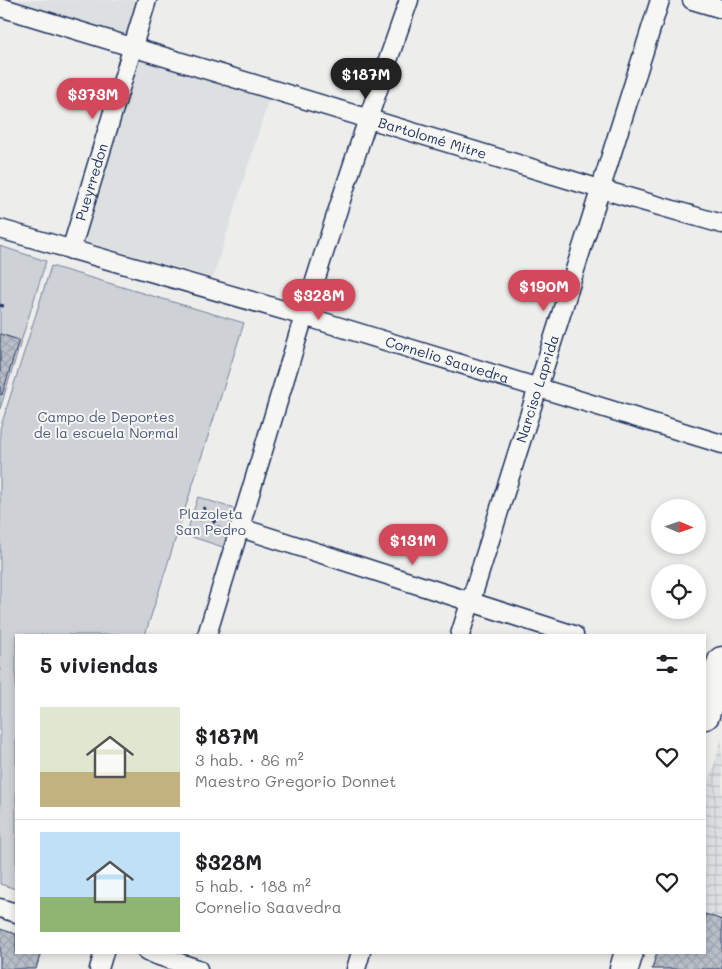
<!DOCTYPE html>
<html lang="es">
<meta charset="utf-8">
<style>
body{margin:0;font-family:Mali,sans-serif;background:#f6f6f6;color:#202124;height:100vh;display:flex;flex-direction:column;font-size:19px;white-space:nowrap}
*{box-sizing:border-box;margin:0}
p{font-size:16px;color:#757577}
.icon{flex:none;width:28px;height:28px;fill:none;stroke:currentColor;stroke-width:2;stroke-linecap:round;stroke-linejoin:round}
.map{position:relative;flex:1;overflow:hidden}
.side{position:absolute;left:15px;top:634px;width:691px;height:320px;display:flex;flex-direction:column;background:#fff;border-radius:0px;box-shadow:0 2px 8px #0003}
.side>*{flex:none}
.needle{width:32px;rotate:92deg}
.tools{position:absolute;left:651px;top:499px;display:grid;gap:10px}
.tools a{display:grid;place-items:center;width:55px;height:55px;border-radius:50%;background:#fff;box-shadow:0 2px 8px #0003;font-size:25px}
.price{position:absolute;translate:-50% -42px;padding:0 11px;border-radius:18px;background:#d1495b;color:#fff;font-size:16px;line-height:32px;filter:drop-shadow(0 1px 2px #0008)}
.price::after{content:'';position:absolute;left:50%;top:30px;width:15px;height:11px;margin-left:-8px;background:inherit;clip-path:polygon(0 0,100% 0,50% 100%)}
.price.on{background:#222;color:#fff}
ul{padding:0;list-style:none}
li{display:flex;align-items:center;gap:15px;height:125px;padding:0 25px}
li+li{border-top:1px solid #e0e0e0}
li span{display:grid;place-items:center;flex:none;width:140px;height:100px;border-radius:0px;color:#555}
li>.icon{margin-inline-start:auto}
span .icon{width:60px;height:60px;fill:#fffc;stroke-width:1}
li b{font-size:21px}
h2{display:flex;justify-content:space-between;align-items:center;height:60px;padding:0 25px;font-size:21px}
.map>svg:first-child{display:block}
</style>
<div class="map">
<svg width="722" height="969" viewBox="0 0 722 969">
<defs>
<pattern id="industrial-grid" width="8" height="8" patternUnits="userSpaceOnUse" patternTransform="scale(1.25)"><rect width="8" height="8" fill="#dde0e1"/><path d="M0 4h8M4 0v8" fill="none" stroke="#bdc0c3"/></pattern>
<pattern id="building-cross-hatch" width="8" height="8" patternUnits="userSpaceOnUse" patternTransform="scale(1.25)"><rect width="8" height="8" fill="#b9bfc8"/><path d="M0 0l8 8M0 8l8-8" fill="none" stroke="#9ea4ae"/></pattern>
</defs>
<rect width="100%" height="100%" fill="#edeeec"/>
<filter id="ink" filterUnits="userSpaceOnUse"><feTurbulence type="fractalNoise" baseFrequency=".02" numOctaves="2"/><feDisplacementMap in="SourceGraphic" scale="10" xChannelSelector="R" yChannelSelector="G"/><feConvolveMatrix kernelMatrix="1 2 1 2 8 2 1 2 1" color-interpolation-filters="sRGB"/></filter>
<g filter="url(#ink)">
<path fill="#dde0e1" d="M9 0H138L127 35Z
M136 59 269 99 213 278 81 241Z"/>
<path fill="url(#industrial-grid)" d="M722 738V969H651L656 953 705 952V795Z"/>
<path fill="#ced2d7" stroke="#74809a" d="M0 246 46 261 0 409Z
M51 266 244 323 145 635H16V889L0 884V429Z
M198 497 241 511 229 549 186 535Z"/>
<path fill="url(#building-cross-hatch)" stroke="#1b2f5e" d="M0 334 19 340 2 395 0 394Z
M705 914 722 920V969H652L657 952H705Z
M0 929 16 934V952H41L36 969H0Z"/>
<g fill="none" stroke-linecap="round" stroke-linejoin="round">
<g stroke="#1b2f5e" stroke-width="21">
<g id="minor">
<path d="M692 0 722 9"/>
<path id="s1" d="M0 7 600 189 722 224"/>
<path id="s2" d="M0 229 304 316 722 444"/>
<path id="s3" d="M71 250 147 0"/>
<path d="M241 528 574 635"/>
<path d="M207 635C240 529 271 422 304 316 337 210 372 105 409 0"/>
<path id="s4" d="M460 635 660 0"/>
<path d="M0 908 16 913"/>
<path d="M147 952 198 969"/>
<path d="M99 969 104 952"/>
<path d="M356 969 361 952"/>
</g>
</g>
<g stroke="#1b2f5e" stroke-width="31">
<path id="primary" d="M705 715 722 661
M624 969 629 952"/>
</g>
<path stroke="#1b2f5e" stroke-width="3" stroke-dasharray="4 4" stroke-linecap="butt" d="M0 305 6 307
M203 507 221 531 223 530
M199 520 209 514
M213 520 226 517"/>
<use href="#minor" stroke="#f6f6f2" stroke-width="18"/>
<use href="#primary" stroke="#f6f6f2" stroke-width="28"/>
</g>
</g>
<g text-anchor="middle" stroke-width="4" stroke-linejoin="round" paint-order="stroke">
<g font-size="14" fill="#1b2f5e" stroke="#f6f6f2">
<text dy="5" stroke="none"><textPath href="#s1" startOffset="452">Bartolomé Mitre</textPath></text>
<text dy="5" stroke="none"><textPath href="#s3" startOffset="71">Pueyrredon</textPath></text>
<text dy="5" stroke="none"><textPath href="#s2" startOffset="466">Cornelio Saavedra</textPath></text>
<text dy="5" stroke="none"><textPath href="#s4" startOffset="258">Narciso Laprida</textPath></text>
</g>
<g font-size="14" fill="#48587c" stroke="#f6f6f2">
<text x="106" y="422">Campo de Deportes<tspan x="106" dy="16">de la escuela Normal</tspan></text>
<text x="211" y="519">Plazoleta<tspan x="211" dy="16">San Pedro</tspan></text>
</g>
</g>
</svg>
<div class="tools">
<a><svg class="needle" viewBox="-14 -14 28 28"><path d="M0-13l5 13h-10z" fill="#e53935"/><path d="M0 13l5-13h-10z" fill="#757577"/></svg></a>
<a><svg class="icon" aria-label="locate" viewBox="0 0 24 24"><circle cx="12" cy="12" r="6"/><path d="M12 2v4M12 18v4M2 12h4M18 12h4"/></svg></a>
</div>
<b class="price on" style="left:366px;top:100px">$187M</b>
<b class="price" style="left:93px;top:120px">$373M</b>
<b class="price" style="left:544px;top:312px">$190M</b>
<b class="price" style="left:319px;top:321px">$328M</b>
<b class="price" style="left:413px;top:566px">$131M</b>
<section class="side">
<h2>5 viviendas<svg class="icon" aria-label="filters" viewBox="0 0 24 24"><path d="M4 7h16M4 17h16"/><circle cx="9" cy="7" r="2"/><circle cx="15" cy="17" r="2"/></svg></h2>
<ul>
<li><span style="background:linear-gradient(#dfe7d0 65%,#c2b280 0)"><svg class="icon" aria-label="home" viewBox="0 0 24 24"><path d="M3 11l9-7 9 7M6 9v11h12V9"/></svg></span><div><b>$187M</b><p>3 hab. · 86 m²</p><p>Maestro Gregorio Donnet</p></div><svg class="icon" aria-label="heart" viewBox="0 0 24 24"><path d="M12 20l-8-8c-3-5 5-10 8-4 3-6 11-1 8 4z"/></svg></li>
<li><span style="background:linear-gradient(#bfe0f5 65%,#8fb573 0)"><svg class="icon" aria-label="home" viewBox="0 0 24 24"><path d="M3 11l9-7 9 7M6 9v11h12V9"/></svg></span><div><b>$328M</b><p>5 hab. · 188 m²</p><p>Cornelio Saavedra</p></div><svg class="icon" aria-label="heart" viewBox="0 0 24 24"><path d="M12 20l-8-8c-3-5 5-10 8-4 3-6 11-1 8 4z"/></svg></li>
</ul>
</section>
</div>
